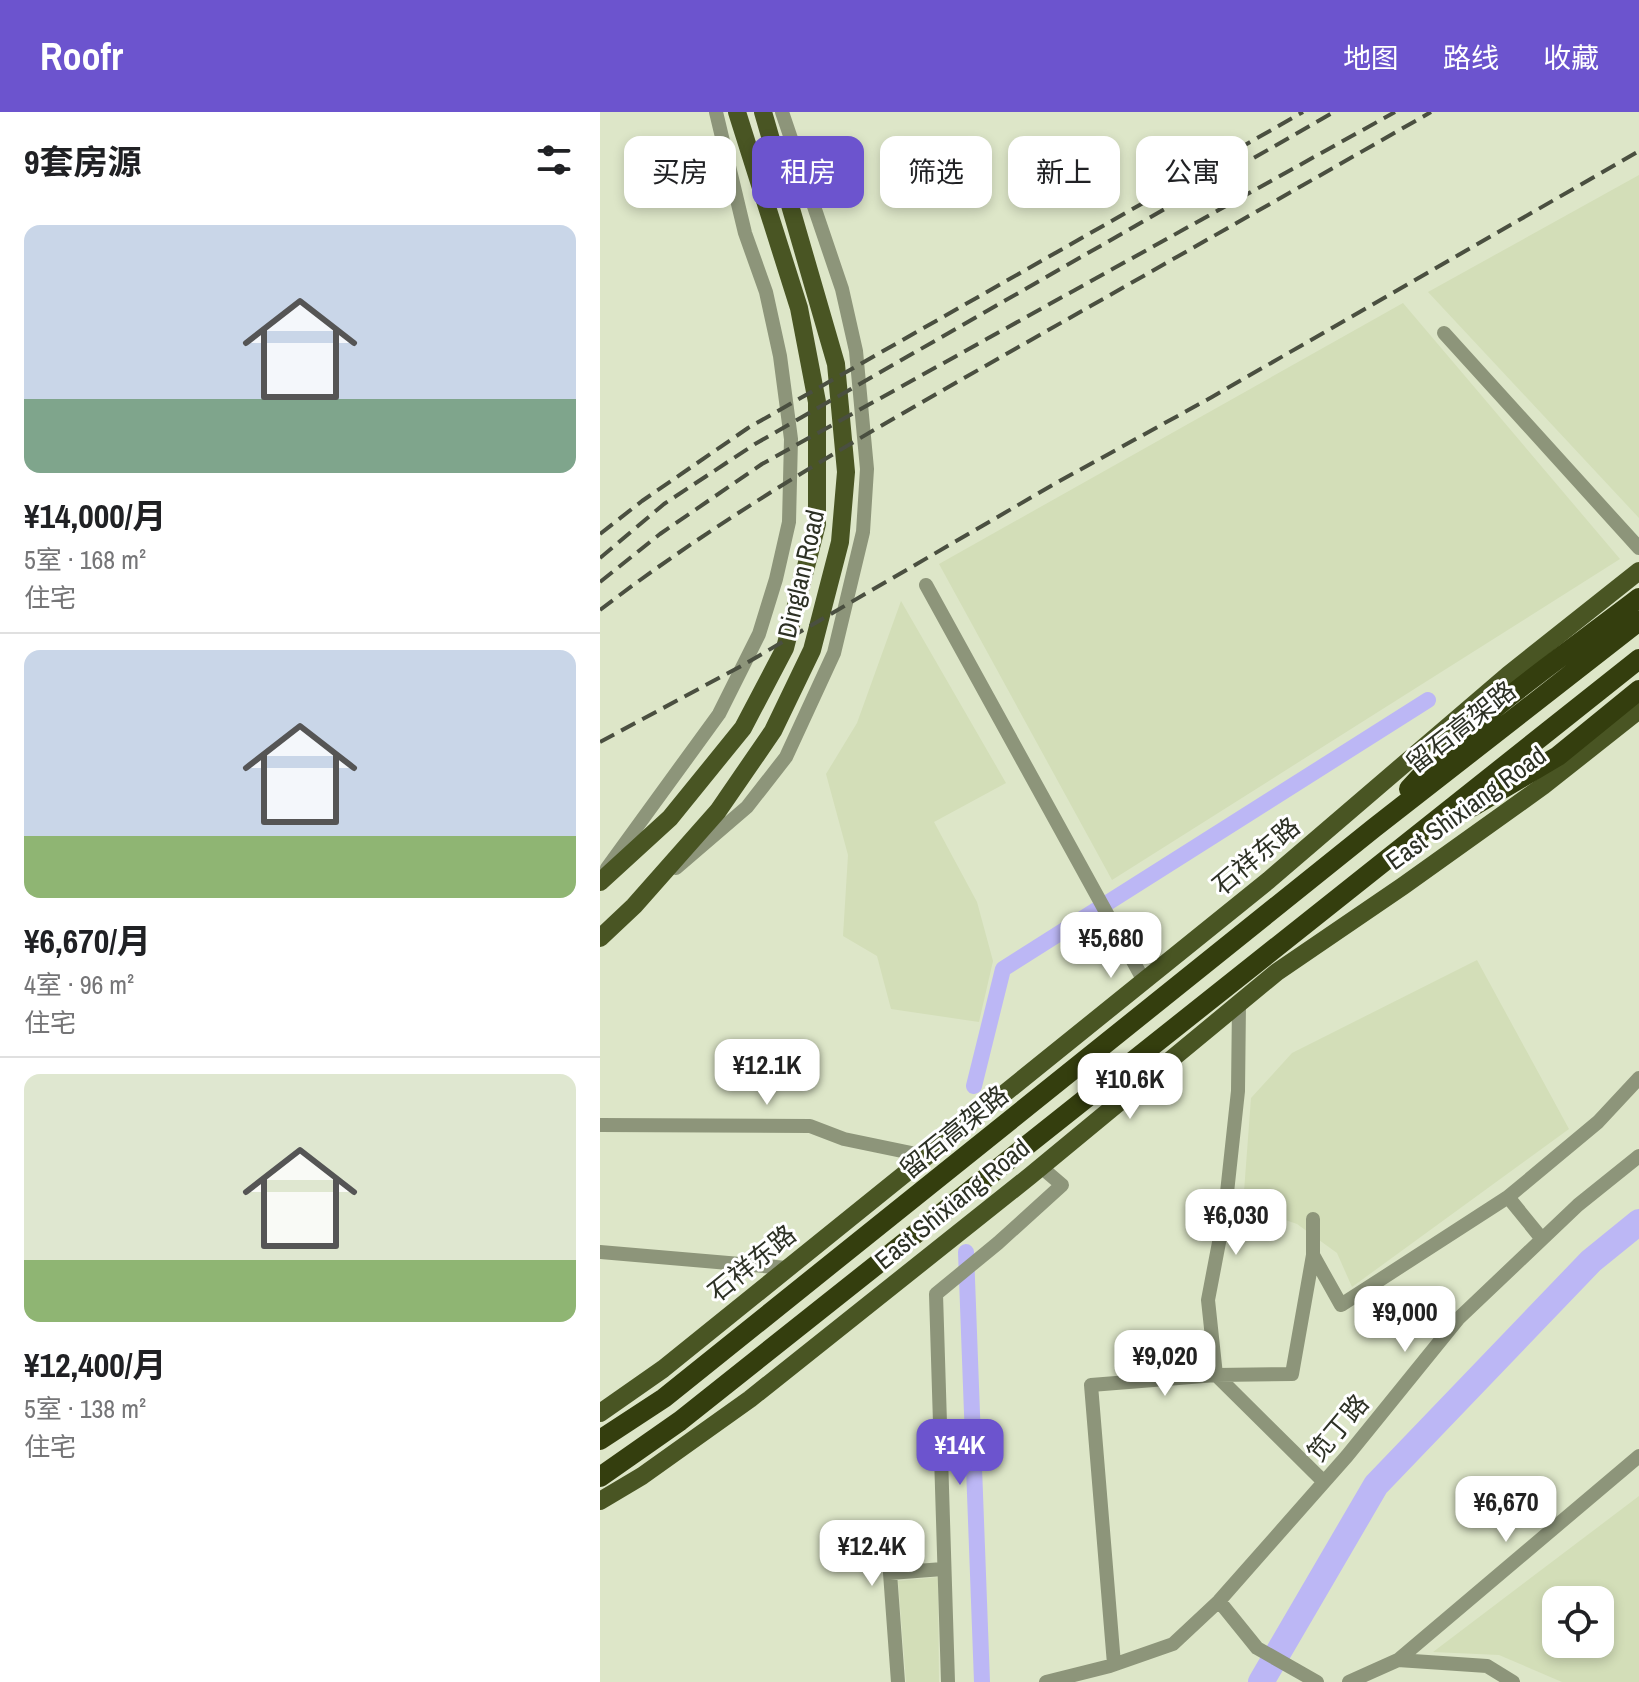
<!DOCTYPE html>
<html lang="zh">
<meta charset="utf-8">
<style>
body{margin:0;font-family:"Archivo Narrow","Noto Sans SC",sans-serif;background:#f6f6f6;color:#202124;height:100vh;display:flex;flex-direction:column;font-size:30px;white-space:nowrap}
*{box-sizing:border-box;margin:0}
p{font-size:26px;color:#757577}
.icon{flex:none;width:44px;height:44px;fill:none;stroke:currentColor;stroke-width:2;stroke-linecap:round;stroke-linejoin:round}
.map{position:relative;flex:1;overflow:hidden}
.details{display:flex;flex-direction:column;background:#fff;width:600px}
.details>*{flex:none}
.hud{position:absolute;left:24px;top:24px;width:760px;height:72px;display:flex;gap:16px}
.buttons{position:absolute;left:942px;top:1474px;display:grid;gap:16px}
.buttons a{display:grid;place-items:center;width:72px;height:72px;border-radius:16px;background:#fff;box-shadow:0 4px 12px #0003;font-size:40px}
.price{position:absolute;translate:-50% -68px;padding:0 18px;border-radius:16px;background:#fff;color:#222;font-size:26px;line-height:52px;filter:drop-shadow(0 2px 4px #0008)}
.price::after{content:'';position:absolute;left:50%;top:48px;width:24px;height:18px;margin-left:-12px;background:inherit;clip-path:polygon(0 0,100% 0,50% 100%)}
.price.active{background:#6c54ce;color:#fff}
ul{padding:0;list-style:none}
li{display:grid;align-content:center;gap:16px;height:424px;padding:0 24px}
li+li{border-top:2px solid #e0e0e0}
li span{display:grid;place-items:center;height:248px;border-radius:16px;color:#555}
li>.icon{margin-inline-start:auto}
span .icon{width:144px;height:144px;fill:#fffc;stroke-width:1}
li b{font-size:34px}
h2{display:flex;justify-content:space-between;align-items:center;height:96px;padding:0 24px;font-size:34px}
.pill{padding:0 28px;border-radius:16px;background:#fff;box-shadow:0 4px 12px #0003;font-size:28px;line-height:72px}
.pill.active{background:#6c54ce;color:#fff}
header{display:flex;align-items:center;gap:48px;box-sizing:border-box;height:112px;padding:0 40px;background:#6c54ce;color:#fff}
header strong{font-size:38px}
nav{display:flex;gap:44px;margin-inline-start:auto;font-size:28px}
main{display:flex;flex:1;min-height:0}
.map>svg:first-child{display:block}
</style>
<header>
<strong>Roofr</strong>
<nav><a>地图</a><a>路线</a><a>收藏</a></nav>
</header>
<main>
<section class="details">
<h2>9套房源<svg class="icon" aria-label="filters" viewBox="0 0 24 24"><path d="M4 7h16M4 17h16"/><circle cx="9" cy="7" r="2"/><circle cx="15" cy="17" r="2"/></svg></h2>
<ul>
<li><span style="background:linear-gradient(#c9d6e8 70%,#7fa58c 0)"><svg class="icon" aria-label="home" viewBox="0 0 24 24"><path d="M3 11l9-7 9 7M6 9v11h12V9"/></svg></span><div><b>¥14,000/月</b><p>5室 · 168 m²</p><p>住宅</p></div></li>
<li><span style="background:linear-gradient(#c9d6e8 75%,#8fb573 0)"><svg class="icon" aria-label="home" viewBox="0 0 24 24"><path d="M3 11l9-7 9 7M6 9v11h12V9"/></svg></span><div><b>¥6,670/月</b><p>4室 · 96 m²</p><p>住宅</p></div></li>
<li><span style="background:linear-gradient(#dfe7d0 75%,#8fb573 0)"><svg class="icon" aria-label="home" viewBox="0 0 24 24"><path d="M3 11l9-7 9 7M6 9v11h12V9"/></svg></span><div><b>¥12,400/月</b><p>5室 · 138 m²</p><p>住宅</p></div></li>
</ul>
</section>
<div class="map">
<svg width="1039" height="1570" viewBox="0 0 1039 1570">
<rect width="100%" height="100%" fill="#dde6c8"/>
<path fill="#d3deb8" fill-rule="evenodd" d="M1039 63V406L828 180Z
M803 191 1020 447 512 768 339 452Z
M301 489 406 671 334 710 377 790 393 849 379 910 291 897 277 844 243 824 248 743 226 662 257 611Z
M877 848 969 1017 752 1175 737 1141 697 1112 643 1093 651 986 692 941Z
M1039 1384V1570H962L899 1543 833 1540ZM956 1488H1000V1532H956Z
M338 1465 339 1570H306L298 1469Z"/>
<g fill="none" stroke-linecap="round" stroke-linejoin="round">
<path stroke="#bcb7f5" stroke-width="16" d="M374 974 403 857 828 588
M366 1140 382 1570"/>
<path stroke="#bcb7f5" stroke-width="26" d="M661 1570 776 1373 991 1149 1039 1110"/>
<path stroke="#8d957a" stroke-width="14" d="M844 221 1039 436
M326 473 544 869
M7 756 119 602 159 522 176 467 189 410 191 327 180 244 166 180 145 121 116 0
M76 756 147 695 186 645 234 541 263 420 267 357 256 239 242 177 182 0
M639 891 638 979 625 1099 608 1188 616 1263 724 1370
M0 1013 210 1014 244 1027 326 1044
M908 1085 998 1010 1039 966
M0 1140 187 1156
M713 1143 741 1193 908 1085 942 1127
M619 1489 657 1536 717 1570
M798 1548 887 1554 913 1570
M514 1552 491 1273 616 1263 692 1262 713 1143V1107
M298 1570 290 1461 343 1457
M348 1570 336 1182 398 1131 462 1073 441 1055
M446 1570 510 1554 573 1532 619 1489 747 1344 858 1207 978 1093 1039 1044
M749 1570 798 1548 1039 1344"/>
<path stroke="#495523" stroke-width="18" d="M0 770 70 706 143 616 185 536 217 412V290L199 196 137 0
M0 826 34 794 118 699 173 619 212 538 240 430 246 360 236 252 163 0
M0 1301 63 1257 669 768 908 563 1039 459
M0 1389 42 1364 150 1287 430 1064 677 860 803 774 943 674 1039 598"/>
<path stroke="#343e0e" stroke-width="20" d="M809 677C875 603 961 546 1039 486
M872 695 958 644 1039 578
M0 1328 64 1286 774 716 1039 509
M0 1365 80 1309 1039 547"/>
<path stroke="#4a4f40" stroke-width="4" stroke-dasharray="16 8" stroke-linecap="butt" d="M0 422 42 389 148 316 703 0
M0 446 64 392 155 332 734 0
M0 470 60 422 162 352 795 0
M0 498C130 398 273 318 415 237 554 158 693 79 831 0
M0 630 143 553 456 371 612 285 1039 39"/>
</g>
<g text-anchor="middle" stroke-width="6" stroke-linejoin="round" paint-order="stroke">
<g font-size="26" fill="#2d3125" stroke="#fff">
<text transform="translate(201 462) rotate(-77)" y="9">Dinglan Road</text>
<text transform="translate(861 615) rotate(-38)" y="9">留石高架路</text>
<text transform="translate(866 696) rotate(-36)" y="9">East Shixiang Road</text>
<text transform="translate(656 744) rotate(-40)" y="9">石祥东路</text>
<text transform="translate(354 1020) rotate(-39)" y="9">留石高架路</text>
<text transform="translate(352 1092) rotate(-39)" y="9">East Shixiang Road</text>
<text transform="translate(152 1151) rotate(-39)" y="9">石祥东路</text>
<text transform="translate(738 1316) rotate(-50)" y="9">笕丁路</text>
</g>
</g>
</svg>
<div class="buttons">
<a><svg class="icon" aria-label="locate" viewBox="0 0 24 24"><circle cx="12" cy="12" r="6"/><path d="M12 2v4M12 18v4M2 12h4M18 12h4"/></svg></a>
</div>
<b class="price" style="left:511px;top:868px">¥5,680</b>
<b class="price" style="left:167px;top:995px">¥12.1K</b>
<b class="price" style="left:530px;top:1009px">¥10.6K</b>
<b class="price" style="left:636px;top:1145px">¥6,030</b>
<b class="price" style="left:805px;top:1242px">¥9,000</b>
<b class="price" style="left:565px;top:1286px">¥9,020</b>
<b class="price active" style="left:360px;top:1375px">¥14K</b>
<b class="price" style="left:906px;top:1432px">¥6,670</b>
<b class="price" style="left:272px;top:1476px">¥12.4K</b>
<div class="hud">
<a class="pill">买房</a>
<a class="pill active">租房</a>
<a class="pill">筛选</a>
<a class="pill">新上</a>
<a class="pill">公寓</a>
</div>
</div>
</main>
